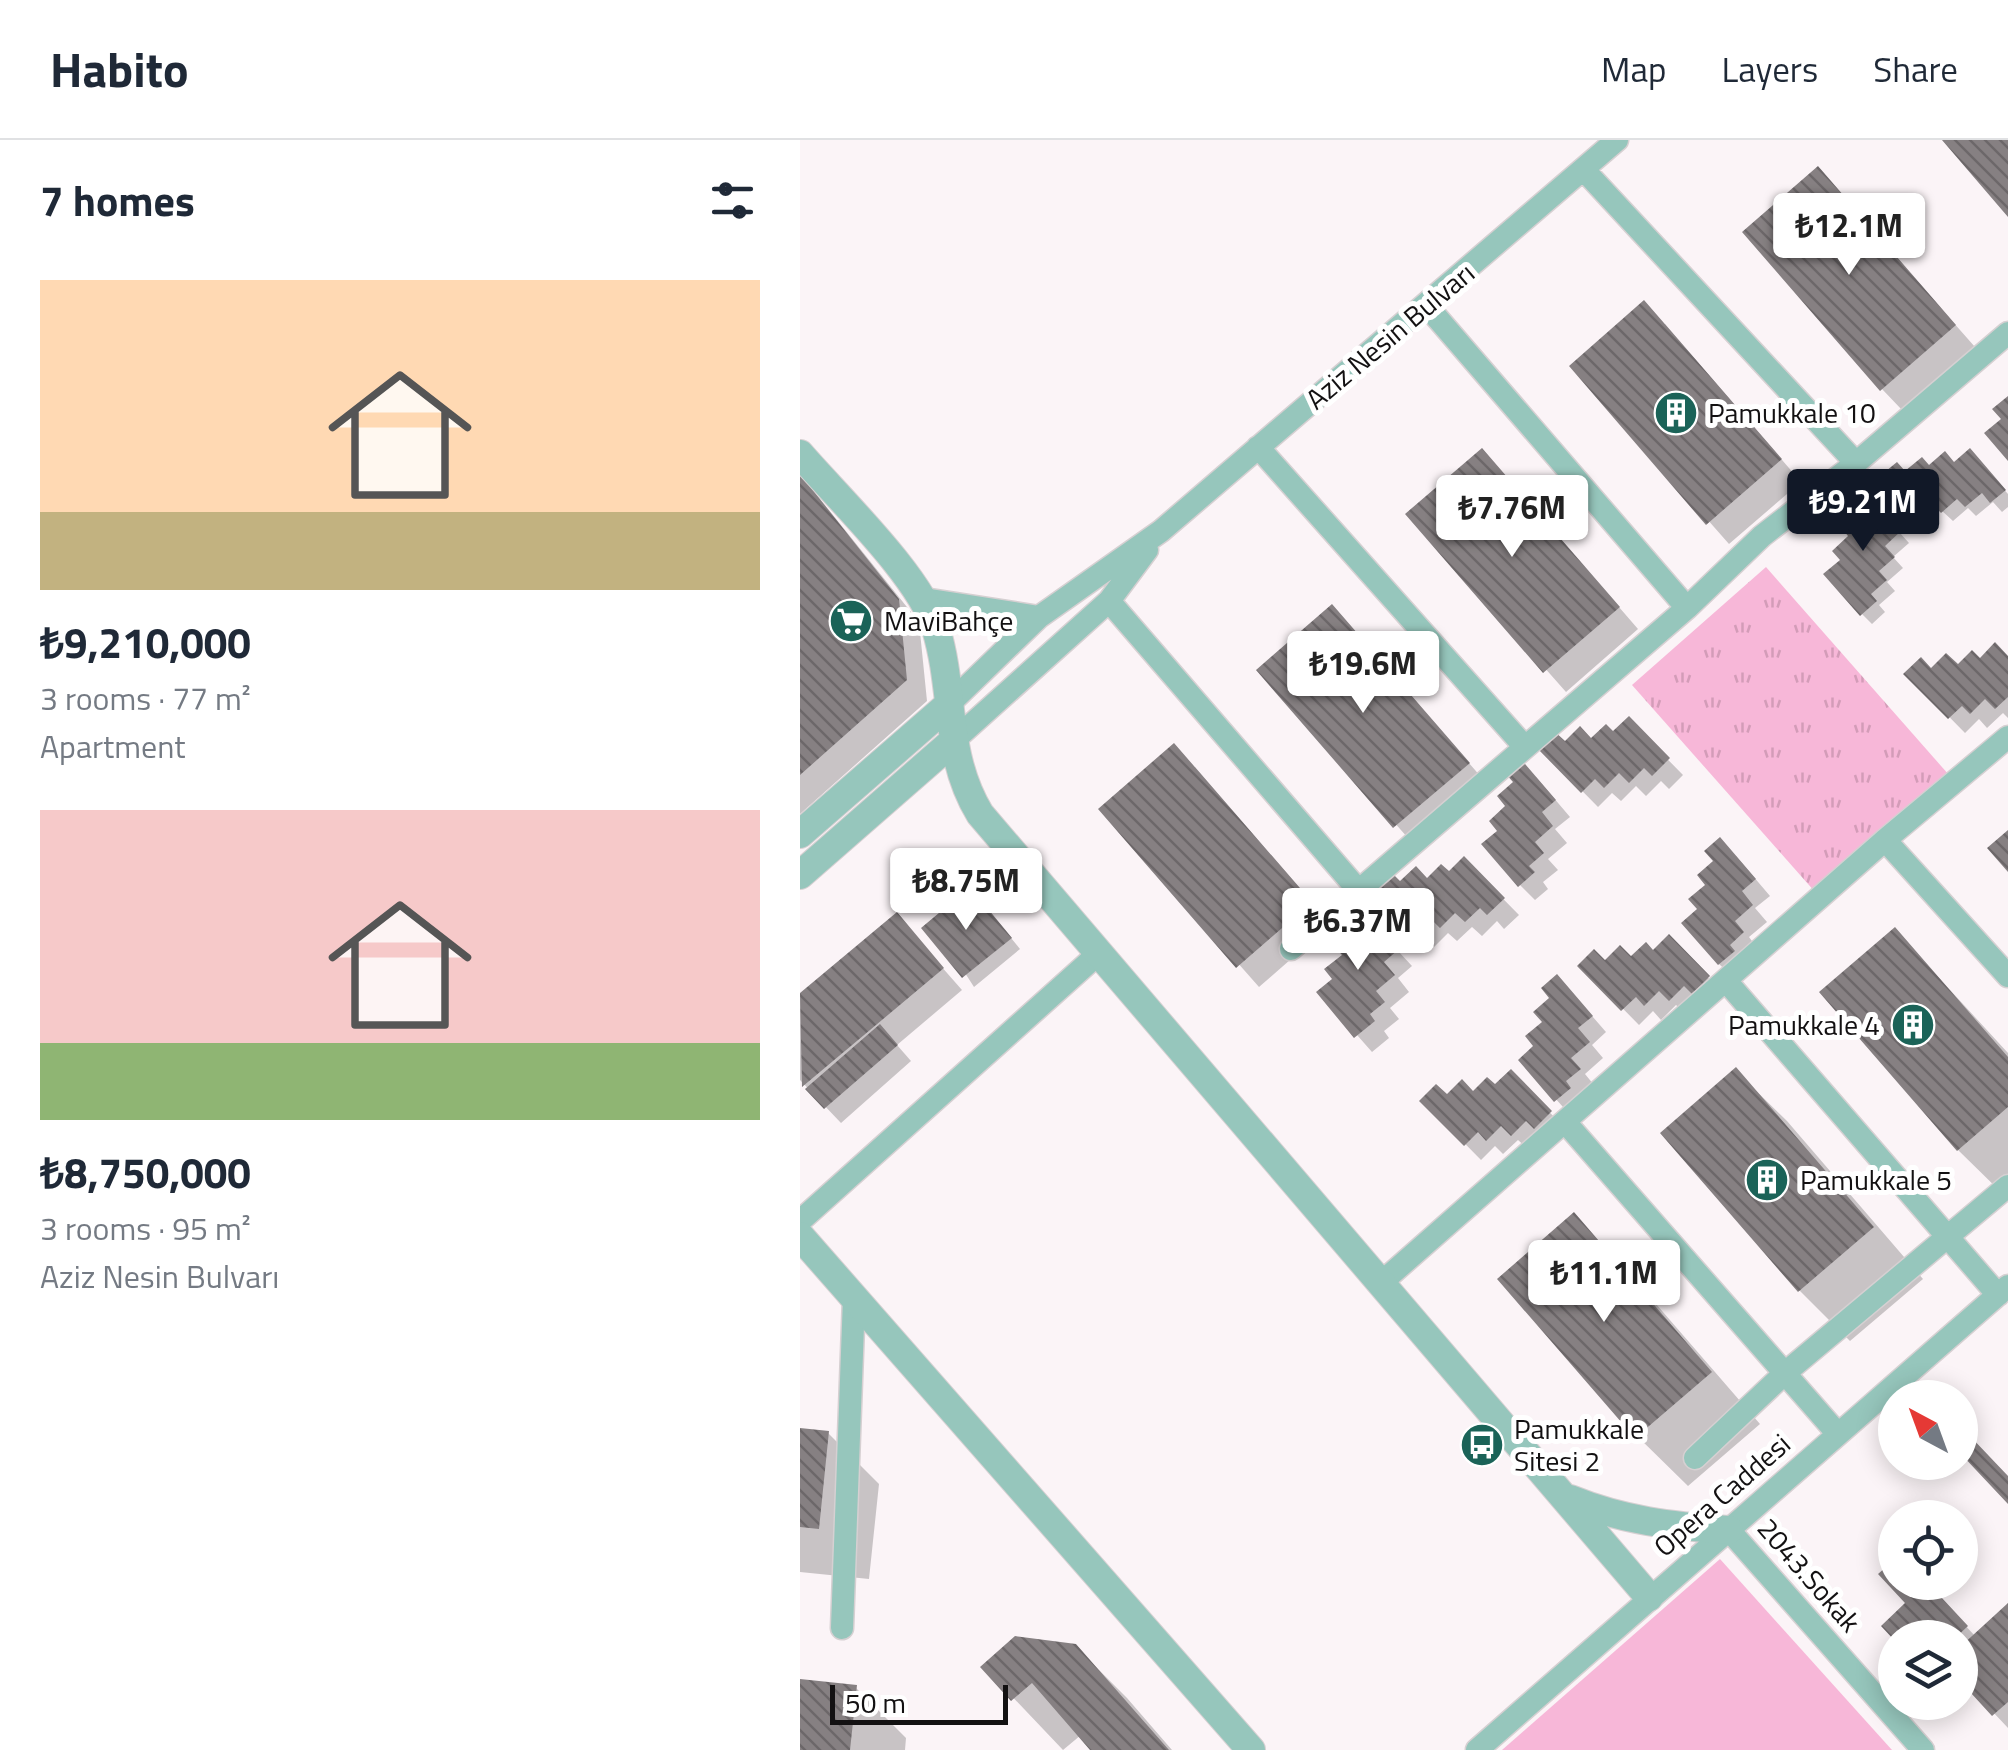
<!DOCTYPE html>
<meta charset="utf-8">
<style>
body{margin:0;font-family:"Titillium Web",sans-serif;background:#f2f2f3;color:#1f2937;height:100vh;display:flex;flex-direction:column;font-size:38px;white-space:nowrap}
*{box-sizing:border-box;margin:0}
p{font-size:32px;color:#747a83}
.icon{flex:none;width:55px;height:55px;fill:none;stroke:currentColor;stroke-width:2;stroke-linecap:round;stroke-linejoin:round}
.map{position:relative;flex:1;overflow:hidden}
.details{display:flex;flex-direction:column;background:#fff;width:800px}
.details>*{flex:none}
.needle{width:65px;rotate:319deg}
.controls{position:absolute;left:1078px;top:1240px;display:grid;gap:20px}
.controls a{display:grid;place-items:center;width:100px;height:100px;border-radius:50%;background:#fff;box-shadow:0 5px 25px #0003;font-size:50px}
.scale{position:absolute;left:30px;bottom:25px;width:178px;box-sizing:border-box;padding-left:10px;border:5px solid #131112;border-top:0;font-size:28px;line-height:35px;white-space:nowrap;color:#131112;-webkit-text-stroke:8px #fff;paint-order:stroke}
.price{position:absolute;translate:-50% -85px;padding:0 22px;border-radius:10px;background:#fff;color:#222;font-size:32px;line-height:65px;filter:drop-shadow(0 2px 5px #0008)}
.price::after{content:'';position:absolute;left:50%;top:60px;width:30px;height:22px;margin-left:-15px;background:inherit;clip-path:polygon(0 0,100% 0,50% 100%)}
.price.active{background:#111827;color:#fff}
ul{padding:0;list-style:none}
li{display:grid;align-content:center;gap:20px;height:530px;padding:0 40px}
li span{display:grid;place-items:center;height:310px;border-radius:0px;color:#555}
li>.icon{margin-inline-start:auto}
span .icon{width:180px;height:180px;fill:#fffc;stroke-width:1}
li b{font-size:42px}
h2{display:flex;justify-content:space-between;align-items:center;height:120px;padding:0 40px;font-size:42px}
header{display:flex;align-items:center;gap:60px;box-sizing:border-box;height:140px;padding:0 50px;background:#fff;border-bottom:2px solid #e0e1e3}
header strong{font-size:48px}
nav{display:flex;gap:55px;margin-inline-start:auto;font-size:35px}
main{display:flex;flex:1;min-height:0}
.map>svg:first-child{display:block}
</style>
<header>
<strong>Habito</strong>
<nav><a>Map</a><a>Layers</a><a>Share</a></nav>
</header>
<main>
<section class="details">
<h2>7 homes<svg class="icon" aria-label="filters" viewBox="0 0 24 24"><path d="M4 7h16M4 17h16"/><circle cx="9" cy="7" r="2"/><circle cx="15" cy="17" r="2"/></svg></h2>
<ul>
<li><span style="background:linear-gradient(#ffd9b3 75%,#c2b280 0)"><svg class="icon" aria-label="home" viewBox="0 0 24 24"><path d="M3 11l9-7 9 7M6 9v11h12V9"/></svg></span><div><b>₺9,210,000</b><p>3 rooms · 77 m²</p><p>Apartment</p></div></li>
<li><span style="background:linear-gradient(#f6c9c9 75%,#8fb573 0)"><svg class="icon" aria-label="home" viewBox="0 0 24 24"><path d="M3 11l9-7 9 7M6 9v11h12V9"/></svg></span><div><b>₺8,750,000</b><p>3 rooms · 95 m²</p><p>Aziz Nesin Bulvarı</p></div></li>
</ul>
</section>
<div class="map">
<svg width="1208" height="1610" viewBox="0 0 1208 1610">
<defs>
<pattern id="park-tufts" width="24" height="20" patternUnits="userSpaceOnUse" patternTransform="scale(2.5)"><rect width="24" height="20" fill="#f7b7d8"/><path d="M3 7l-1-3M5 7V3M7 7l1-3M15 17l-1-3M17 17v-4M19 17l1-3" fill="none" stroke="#d39cb8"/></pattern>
<pattern id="building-back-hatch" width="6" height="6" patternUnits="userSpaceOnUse" patternTransform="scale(2.5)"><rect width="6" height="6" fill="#868082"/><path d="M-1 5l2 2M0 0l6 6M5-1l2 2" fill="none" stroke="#6c6769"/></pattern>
</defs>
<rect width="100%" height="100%" fill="#fbf4f7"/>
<path fill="#f7b7d8" d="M920 1419 1092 1610H702Z"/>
<path fill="url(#park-tufts)" d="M966 427 1149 635 1016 753 832 545Z"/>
<path fill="#0003" d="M1018 29 1175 207 1102 270 1082 249Z
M865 184 1001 342 929 404 772 226Z
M1180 322 1208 354V367L1202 372 1193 362 1176 376 1168 368 1153 381 1141 370 1126 384 1116 374 1105 334Z
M702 332 838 489 766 552 609 374Z
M0 334 119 482 127 561 0 674Z
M1074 364 1109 403 1093 417 1103 428 1087 442 1095 451 1079 465 1085 472 1072 484 1062 474 1043 420 1052 396Z
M552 488 688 645 616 707 459 530Z
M1195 506 1208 519V578L1203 573 1187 588 1179 579 1165 593 1107 534 1180 521Z
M829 580 883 635 869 649 861 641 846 656 836 646 821 661 812 653 798 667 740 608 813 595Z
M395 627 531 784 459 847 302 669Z
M736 637 770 677 755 689 767 703 748 719 758 730 743 742 748 749 735 760 720 745 700 691Z
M936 716 970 756 955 768 967 782 949 797 958 809 935 839 919 824 900 770Z
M664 719 719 775 704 789 697 781 682 796 672 787 657 801 648 793 634 807 576 748 649 735Z
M185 766 220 809 174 847 165 833Z
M96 775 162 850 97 905 111 921 41 983 0 940V856Z
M573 784 612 826 598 838 609 852 590 868 599 879 584 891 589 898 572 912 520 853 536 839 545 815Z
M1095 790 1208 913V1059L1158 1010Z
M869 798 923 853 886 874 876 865 861 880 853 871 839 885 781 826 853 813Z
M772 853 806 892 792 905 803 918 785 934 794 945 771 976 721 920 737 906Z
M936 931 987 981 1123 1139 1050 1201 1000 1151 864 994Z
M711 933 765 988 728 1009 718 1000 703 1014 695 1006 681 1020 623 961 695 948Z
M773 1076 824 1127 960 1284 888 1346 837 1296Z
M0 1290 28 1293 79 1344 69 1439 0 1432Z
M1160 1402 1176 1419 1160 1434Z
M1095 1422V1442H1151L1137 1455 1175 1496 1208 1467V1588L1160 1537V1498H1095L1109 1464 1082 1435Z
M275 1506 327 1558 372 1610H294L281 1595 263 1610 184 1527Z
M0 1541 55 1547 106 1598 105 1610H0Z"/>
<path fill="url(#building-back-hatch)" d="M1142 0H1208V77Z
M1018 26 1156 185 1080 251 942 92Z
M844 160 982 319 906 385 769 226Z
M1208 256V321L1184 293 1201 279 1192 269Z
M682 308 820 467 743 533 605 374Z
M1170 308 1206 350 1190 363 1182 353 1165 367 1157 359 1141 373 1131 361 1114 376 1080 336 1097 322 1105 331 1122 317 1129 325 1145 311 1154 322Z
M0 334 99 459 107 540 0 635Z
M1064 350 1101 391 1085 406 1095 417 1079 431 1087 440 1071 454 1077 461 1060 476 1023 434 1040 420 1032 411 1048 396 1040 386 1056 372 1048 364Z
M532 464 670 623 593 688 456 530Z
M1195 502 1208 516V557L1195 569 1185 559 1170 574 1162 566 1148 579 1103 534 1121 517 1131 528 1146 513 1158 524 1172 510 1180 518Z
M829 576 870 618 852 636 844 628 829 643 819 633 804 648 795 639 781 653 737 608 754 591 765 601 780 586 791 598 806 584 813 591Z
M374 603 512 762 436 828 298 669Z
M720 618 756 660 742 672 753 686 735 702 744 713 729 726 735 732 718 747 681 704 697 691 689 681 705 666 697 656 713 642 704 632Z
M1208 690V732L1187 708Z
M920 697 956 739 942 751 953 765 935 781 944 792 930 805 935 811 918 825 881 783 897 769 888 759 905 745 897 735 913 721 904 711Z
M664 716 705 758 687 775 680 768 665 782 655 773 640 788 631 779 617 793 573 748 590 731 600 741 616 726 627 738 641 724 649 731Z
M170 747 212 798 162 838 121 788Z
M557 765 599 809 584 822 595 835 576 851 585 862 570 874 575 881 554 898 516 852 532 839 524 829 542 815 533 805 550 791 541 781Z
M97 772 144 828 2 947 0 853Z
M1095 787 1208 917V967L1157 1011 1019 852Z
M869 794 910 836 892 854 884 846 869 861 859 851 844 866 836 857 821 871 777 826 794 809 805 820 820 805 831 816 846 802 853 810Z
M757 834 793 876 778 888 790 902 771 918 781 929 766 941 771 948 754 962 718 920 733 906 725 896 742 882 733 872 749 858 741 848Z
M80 884 98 905 24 969 5 949Z
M936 927 1074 1087 998 1152 860 993Z
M711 929 752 971 734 989 726 981 711 996 701 986 686 1001 678 992 664 1006 619 961 636 944 647 954 662 939 673 951 687 937 695 944Z
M774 1072 912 1232 835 1298 697 1139Z
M0 1288 29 1291 19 1389 0 1387Z
M1170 1296 1208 1336V1364L1160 1313V1305Z
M1095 1419V1442H1127L1168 1486 1155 1498H1137L1128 1488 1117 1498H1095V1501L1081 1486 1105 1463 1078 1434Z
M1208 1463V1562L1192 1576 1160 1541V1507Z
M215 1496 276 1504 369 1610H290L232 1543 211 1561 180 1527Z
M0 1539 57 1545 50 1610H0Z"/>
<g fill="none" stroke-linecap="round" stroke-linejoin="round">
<g stroke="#d6d0d2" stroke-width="25">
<path id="minor" d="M784 30 1056 323
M627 166 887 468
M458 307 724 606
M124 459 239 477
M309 461 559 751
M147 566 239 477 361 391 817 0
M151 603 309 461 347 410
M1085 700 1208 836
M491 809 887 468 962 396 1056 323 1208 193
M927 842 1198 1155
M766 983 1037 1293
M0 1081 298 814
M582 1142 1085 700 1208 597
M895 1318 985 1233 1208 1046
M929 1390 1123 1610
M42 1488 54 1158
M677 1610 1208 1146"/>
</g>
<g stroke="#d6d0d2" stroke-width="30">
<path id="tertiary" d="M0 314C38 358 121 437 136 489 155 552 144 615 180 674L849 1457
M0 694 147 566
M0 735 151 603
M0 1096 451 1610
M770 1359C824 1381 872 1386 929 1390"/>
</g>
<use href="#minor" stroke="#96c6bc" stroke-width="22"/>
<use href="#tertiary" stroke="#96c6bc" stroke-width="28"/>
</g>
<defs>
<g id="building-disc" transform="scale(2.25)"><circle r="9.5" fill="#1b6358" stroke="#fff"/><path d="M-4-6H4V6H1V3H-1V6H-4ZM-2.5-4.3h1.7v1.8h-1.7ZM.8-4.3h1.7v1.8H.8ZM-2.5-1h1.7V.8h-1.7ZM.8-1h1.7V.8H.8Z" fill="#fff"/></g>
<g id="supermarket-disc" transform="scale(2.25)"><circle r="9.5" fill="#1b6358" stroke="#fff"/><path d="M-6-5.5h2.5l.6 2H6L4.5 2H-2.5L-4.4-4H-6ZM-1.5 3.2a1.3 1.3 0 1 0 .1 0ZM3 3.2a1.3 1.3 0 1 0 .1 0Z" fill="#fff"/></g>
<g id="bus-disc" transform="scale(2.25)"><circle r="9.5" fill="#1b6358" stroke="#fff"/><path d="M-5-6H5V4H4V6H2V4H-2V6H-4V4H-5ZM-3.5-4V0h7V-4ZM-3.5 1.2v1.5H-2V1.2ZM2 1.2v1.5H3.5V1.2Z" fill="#fff"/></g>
</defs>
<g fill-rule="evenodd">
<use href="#building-disc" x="876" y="273"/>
<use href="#supermarket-disc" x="51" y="481"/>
<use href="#building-disc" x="1113" y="885"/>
<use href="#building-disc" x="967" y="1040"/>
<use href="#bus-disc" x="682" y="1305"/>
</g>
<g text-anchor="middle" stroke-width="10" stroke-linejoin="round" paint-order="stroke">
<g font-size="28" fill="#131112" stroke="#fff">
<text transform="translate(590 196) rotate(-40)" y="10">Aziz Nesin Bulvarı</text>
<text transform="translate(922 1355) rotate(-41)" y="10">Opera Caddesi</text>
<text transform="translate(1009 1435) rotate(49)" y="10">2043.Sokak</text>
</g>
<g font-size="28" fill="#131112" stroke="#fff" text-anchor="start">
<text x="908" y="283">Pamukkale 10</text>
<text x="84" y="491">MaviBahçe</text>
<text x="1080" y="895" text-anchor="end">Pamukkale 4</text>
<text x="1000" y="1050">Pamukkale 5</text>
<text x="714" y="1299">Pamukkale<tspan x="714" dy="32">Sitesi 2</tspan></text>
</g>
</g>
</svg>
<div class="controls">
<a><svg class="needle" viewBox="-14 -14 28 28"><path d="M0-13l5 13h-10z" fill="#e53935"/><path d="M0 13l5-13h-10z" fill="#747a83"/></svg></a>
<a><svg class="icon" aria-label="locate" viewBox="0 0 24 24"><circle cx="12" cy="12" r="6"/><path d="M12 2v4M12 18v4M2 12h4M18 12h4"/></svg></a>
<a><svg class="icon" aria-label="layers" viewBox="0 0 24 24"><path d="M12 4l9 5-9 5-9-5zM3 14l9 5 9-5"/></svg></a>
</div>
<div class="scale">50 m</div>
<b class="price" style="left:1049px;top:138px">₺12.1M</b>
<b class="price active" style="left:1063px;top:414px">₺9.21M</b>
<b class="price" style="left:712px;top:420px">₺7.76M</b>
<b class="price" style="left:563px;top:576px">₺19.6M</b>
<b class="price" style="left:166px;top:793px">₺8.75M</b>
<b class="price" style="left:558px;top:833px">₺6.37M</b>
<b class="price" style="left:804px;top:1185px">₺11.1M</b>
</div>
</main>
